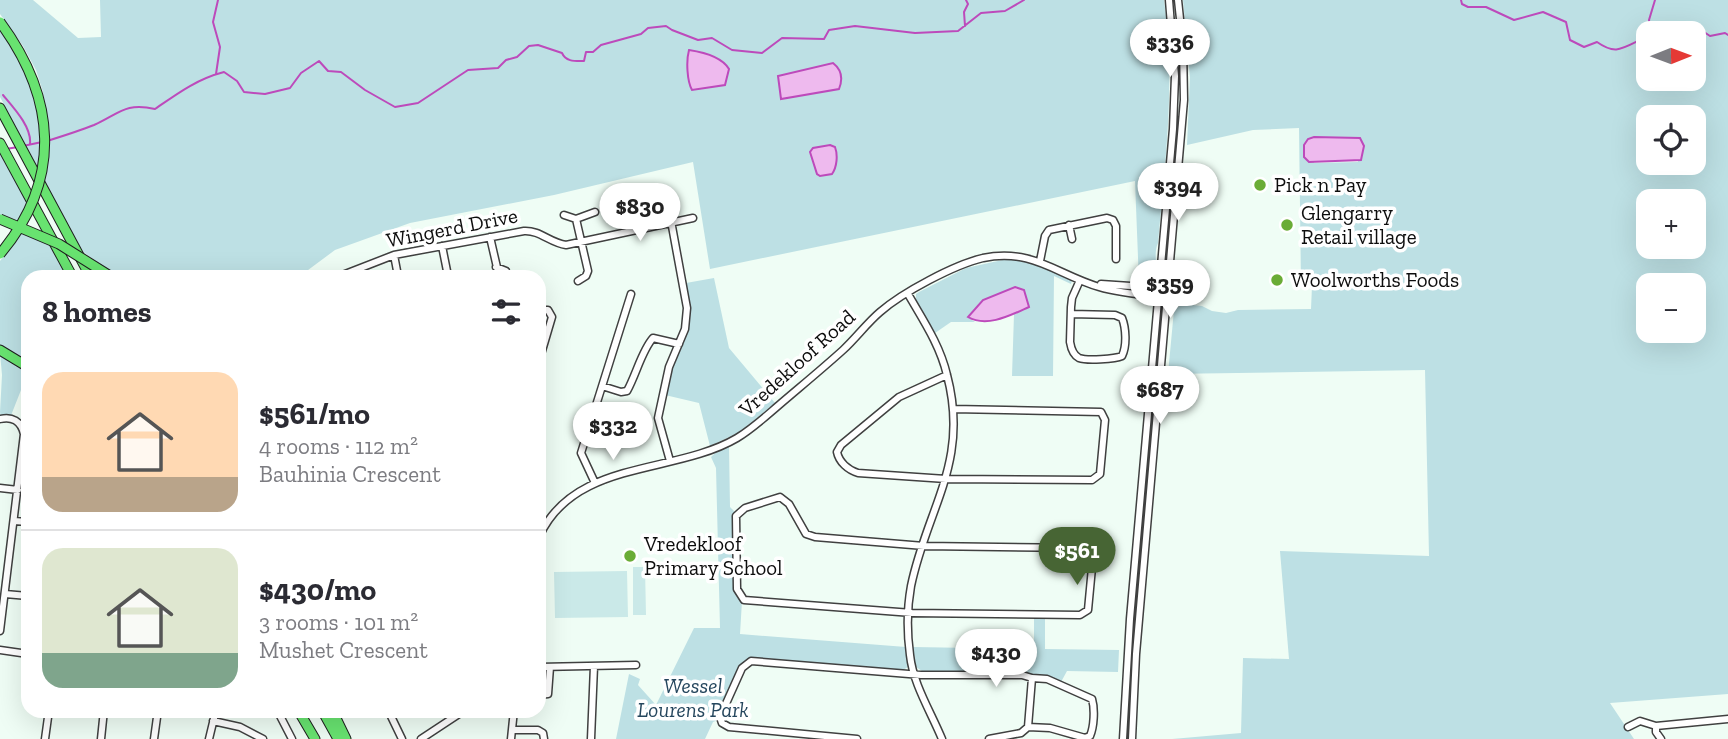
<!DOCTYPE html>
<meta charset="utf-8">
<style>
body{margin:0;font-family:"Zilla Slab",serif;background:#f7f7f7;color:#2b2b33;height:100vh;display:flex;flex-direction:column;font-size:26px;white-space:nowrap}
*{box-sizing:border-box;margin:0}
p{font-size:23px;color:#7c7c81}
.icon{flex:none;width:38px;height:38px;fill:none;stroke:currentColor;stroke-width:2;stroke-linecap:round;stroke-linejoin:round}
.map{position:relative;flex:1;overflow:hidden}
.details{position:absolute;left:21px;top:270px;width:525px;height:448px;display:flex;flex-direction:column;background:#fff;border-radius:21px;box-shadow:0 7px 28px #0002}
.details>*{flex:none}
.needle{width:46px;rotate:89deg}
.controls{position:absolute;left:1636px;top:21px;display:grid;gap:14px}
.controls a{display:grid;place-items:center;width:70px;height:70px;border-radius:14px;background:#fff;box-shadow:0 7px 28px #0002;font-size:35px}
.price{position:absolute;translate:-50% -60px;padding:0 16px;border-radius:24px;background:#fff;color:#222;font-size:23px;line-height:46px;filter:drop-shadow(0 2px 4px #0008)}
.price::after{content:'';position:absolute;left:50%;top:42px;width:21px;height:16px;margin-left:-10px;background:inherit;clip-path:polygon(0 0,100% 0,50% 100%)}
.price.selected{background:#476534;color:#fff}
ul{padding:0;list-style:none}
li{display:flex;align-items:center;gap:21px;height:175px;padding:0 21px}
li+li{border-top:2px solid #e1e1e2}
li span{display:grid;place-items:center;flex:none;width:196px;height:140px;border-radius:21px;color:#555}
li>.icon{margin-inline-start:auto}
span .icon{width:84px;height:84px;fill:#fffc;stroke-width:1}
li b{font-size:30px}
h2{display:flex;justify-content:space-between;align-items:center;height:84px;padding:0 21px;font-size:30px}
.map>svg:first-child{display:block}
</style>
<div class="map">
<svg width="1728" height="739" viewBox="0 0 1728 739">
<rect width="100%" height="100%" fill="#effdf5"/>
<path fill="#bde0e4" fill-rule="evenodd" d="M0 0H33L78 38 101 37 100 0H1164C1176 81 1165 162 1158 243 1152 256 1161 270 1150 282L1139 283 1135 181 710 269 693 162 554 195 410 223 335 250 300 276H117L83 252 44 181 49 134 43 92 36 70 23 46 0 14Z
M1183 0H1728V694L1610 703 1634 739H1172L1241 733 1243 658 1289 659 1280 551 1429 556 1425 370 1168 374 1174 310 1182 304 1202 306 1212 311 1226 313 1238 310 1311 309 1312 286 1301 285 1299 128 1253 130 1187 145 1190 77ZM1648 33H1694V79H1648ZM1648 117H1694V163H1648ZM1314 137H1356L1358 162 1314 163ZM1648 201H1694V247H1648ZM1648 285H1694V331H1648Z
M0 28C33 74 45 113 39 170L0 97Z
M0 154 27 203 19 221 0 215Z
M23 231 49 243 67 276H28V364L0 347V261Z
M1007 259 1036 263 1072 280 1071 284 1054 276 1053 376H1012L1014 314 1028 307 1015 287C996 295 979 299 969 318L975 322H951L935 333 916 300V294L919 292 966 268Z
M714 278 729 348 775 403 740 432 710 446 699 403 665 395 689 310 686 283Z
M0 353 28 371V395L21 390 10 418H1L0 412 2 375Z
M729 446 730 507 735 512V590L742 601 740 634 906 647 908 667 903 670 750 659 740 667 718 720 713 722 705 739H616L629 674 640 679 638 685 656 705 694 628H720L716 468 711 457 716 452Z
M1034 618H1045V649L1119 650 1118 672 1067 671 1061 682 1022 673 922 671 916 667 913 647 1034 649Z"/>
<path fill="#cae9e8" d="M633 567H645L646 615H633Z
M627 571 628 617 555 618 554 572Z"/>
<path fill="#eebaee" stroke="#bd4abb" stroke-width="2" d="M689 50C702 52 722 57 729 69L725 85 692 90C687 81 686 61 689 50Z
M833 63C842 70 843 79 839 89L781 99 778 76Z
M1314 137 1360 138 1364 146 1361 160 1309 162 1304 157V145L1308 139Z
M830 145 835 147C838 155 837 167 832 174L820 176 817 174 810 152 813 148Z
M1015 287 1024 290 1029 307C1011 315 987 328 968 317L983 300Z"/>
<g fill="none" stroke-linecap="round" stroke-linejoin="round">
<path stroke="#bd4abb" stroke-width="2" d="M1461 0 1462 4 1468 7H1486L1514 20 1543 12 1566 22 1570 40 1584 47 1597 42C1614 54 1620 50 1638 41L1648 44
M965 26 964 12 968 4 966 0
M1651 33 1649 20 1655 0
M1687 33 1688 31 1704 32 1710 36 1725 33 1728 35
M216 74 220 47 213 22 218 0
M3 95C13 107 32 127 30 144
M47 141C63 136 79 131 94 125 119 114 125 102 155 109 178 93 197 79 224 72L237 81 244 92 265 94 290 88 301 73 319 61 328 71 341 72 365 90 395 107 418 103 468 70 498 68 506 60 517 57 529 46 538 45 562 53C566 62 575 61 584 61L586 52H593L601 45 641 34 648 28 666 26 672 30 698 40 712 38 732 50 762 53 782 38 824 39 829 30 855 26 915 33 958 31 981 13 1005 11 1024 0
M23 146 42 142
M6 149 18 147"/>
<g stroke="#404040" stroke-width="9">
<path id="minor" d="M638 200 661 196 667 199 687 308 685 329 669 367 658 418 670 461
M564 215 576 219
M1069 225 1072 239
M490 237 499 276
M442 246 448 276
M394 255 398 276
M1040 261 1045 236 1049 230 1107 218 1113 220 1116 226V259
M496 267 506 271V276
M340 276 394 255 524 231C540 230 550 243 566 245L693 218
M578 281 586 276 588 271 576 219 595 212
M1101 284 1160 288
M908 294C923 320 940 345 947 375 970 462 927 508 911 586 907 608 907 633 910 655 913 684 931 712 942 739
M539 310H548L552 317 539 361
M1071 314 1115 315 1122 318C1126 328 1127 346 1122 356 1115 359 1087 361 1079 358 1073 355 1071 348 1070 342L1071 307 1072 298 1080 280
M947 375 899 397 841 445 837 452C839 462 848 470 858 473L946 479 1092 480 1100 474 1105 420 1101 412 953 409
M602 386 621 392 627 391C636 375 642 350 653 338L679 344
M0 419C12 416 21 421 24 434L0 631
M595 483 581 453 631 294
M0 488 18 490
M780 497 789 504 806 534 815 537 924 546 1085 548 1093 557 1088 610 1080 615 912 613 744 600 737 589 736 516 745 508Z
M14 521 28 522
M539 537C574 459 674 475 737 438 752 429 765 417 779 405 800 387 822 369 843 350 856 338 867 323 880 312 903 292 954 265 983 258 1032 248 1056 274 1099 287 1119 293 1142 295 1162 297
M5 594 28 596
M0 650 28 654
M539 667 636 665
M539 695 548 694 550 667
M277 710 292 739
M388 710 402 739
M213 721 240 727 263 739
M1656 726V732L1661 739
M1028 727 1050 728 1085 738 1090 736C1094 727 1095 709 1092 699L1047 679 1032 678
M1628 727 1640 721 1656 726 1728 719
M512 730H538L543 733 544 739
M45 739 49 710
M101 739 104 710
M154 739 158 710
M209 739 216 710
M421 739 465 710
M511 739 514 710
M591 739 594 666
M857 739 729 727 722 723 720 717 742 668 751 661 921 675H1022L1032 678 1028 727 1021 733 989 739
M1123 739 1130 619 1173 129 1175 76 1169 0
M1132 739 1136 654 1184 100 1183 47 1178 0"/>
</g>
<g stroke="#1e1e1e" stroke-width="11">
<path id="highway" d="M0 108 90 276
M0 143 72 276
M0 350 28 367
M298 710 315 739
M322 710 338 739
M332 710 346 739"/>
</g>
<use href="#minor" stroke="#fff" stroke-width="6"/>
<use href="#highway" stroke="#68e370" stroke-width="9"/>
<g stroke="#1e1e1e" stroke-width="11" stroke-linecap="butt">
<path id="highway-bridge" d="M0 22C56 98 63 179 0 254
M0 219 59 244 110 276"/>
</g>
<use href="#highway-bridge" stroke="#68e370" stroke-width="9"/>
</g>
<g fill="#6aac36" stroke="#fff" stroke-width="2.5">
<circle cx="1260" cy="185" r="7"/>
<circle cx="1287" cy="225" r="7"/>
<circle cx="1277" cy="280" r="7"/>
<circle cx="630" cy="556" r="7"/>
</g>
<g text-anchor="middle" stroke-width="7" stroke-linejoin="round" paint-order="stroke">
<g font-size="21" fill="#0d0d0d" stroke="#fff" text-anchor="start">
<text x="1274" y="192">Pick n Pay</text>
<text x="1301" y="220">Glengarry<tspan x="1301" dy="24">Retail village</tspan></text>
<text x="1291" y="287">Woolworths Foods</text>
<text x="644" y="551">Vredekloof<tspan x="644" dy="24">Primary School</tspan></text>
</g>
<g font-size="21" fill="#0d0d0d" stroke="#fff">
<text transform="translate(452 228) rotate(-11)" y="7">Wingerd Drive</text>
<text transform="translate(797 363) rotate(-42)" y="7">Vredekloof Road</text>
</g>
<g font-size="21" font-style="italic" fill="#25465d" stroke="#fff">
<text x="693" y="693">Wessel<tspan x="693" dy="24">Lourens Park</tspan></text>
</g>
</g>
</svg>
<div class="controls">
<a><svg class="needle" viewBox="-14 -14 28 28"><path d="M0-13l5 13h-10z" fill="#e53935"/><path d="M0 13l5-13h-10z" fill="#7c7c81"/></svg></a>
<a><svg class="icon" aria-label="locate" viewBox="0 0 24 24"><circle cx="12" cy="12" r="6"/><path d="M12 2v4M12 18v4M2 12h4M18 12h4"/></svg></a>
<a>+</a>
<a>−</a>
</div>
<b class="price" style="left:1170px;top:79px">$336</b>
<b class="price" style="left:1178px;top:223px">$394</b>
<b class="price" style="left:640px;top:243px">$830</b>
<b class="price" style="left:1170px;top:320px">$359</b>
<b class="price" style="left:1160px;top:426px">$687</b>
<b class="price" style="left:613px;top:462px">$332</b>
<b class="price selected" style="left:1077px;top:587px">$561</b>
<b class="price" style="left:996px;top:689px">$430</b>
<section class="details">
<h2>8 homes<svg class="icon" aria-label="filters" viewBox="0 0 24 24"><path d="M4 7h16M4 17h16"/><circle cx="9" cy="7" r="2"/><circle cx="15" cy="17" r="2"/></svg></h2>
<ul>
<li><span style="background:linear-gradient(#ffd9b3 75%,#b9a48a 0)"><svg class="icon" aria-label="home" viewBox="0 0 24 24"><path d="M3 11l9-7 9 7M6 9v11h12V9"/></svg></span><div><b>$561/mo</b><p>4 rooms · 112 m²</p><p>Bauhinia Crescent</p></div></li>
<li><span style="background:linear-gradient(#dfe7d0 75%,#7fa58c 0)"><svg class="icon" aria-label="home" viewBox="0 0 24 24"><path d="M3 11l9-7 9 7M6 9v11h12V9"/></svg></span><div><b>$430/mo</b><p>3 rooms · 101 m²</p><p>Mushet Crescent</p></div></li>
</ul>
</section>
</div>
